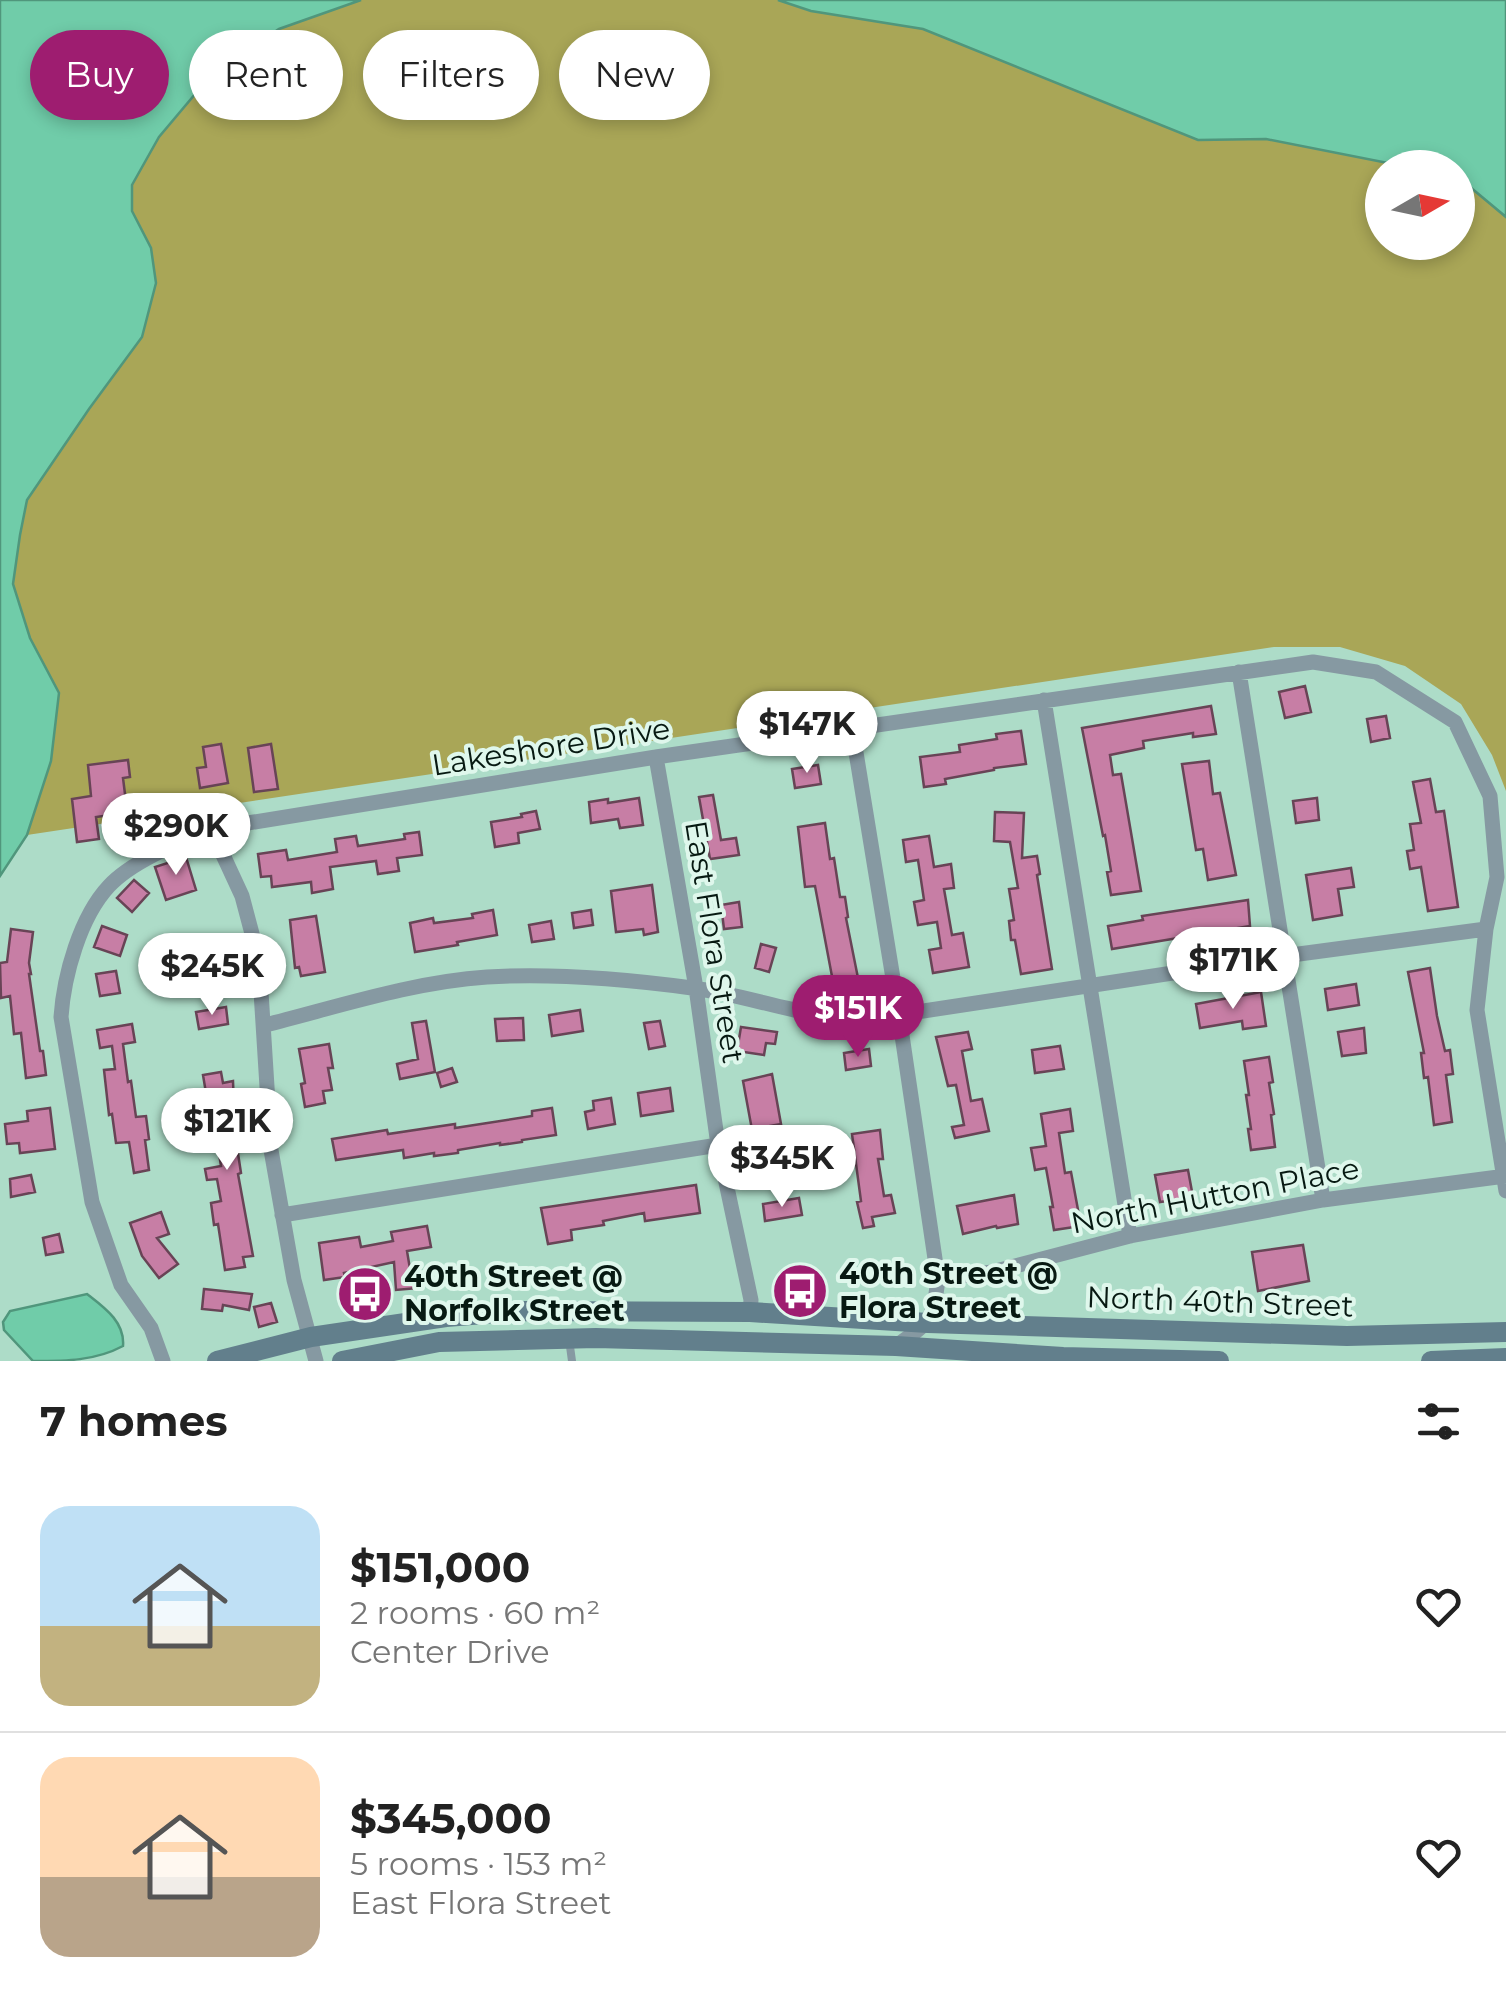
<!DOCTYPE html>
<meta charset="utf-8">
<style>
body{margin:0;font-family:Montserrat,sans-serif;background:#f6f6f6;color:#222;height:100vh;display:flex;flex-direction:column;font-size:38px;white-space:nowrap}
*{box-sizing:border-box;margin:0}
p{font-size:32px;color:#767676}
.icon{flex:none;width:55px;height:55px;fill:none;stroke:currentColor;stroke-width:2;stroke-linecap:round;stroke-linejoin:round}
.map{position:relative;height:1361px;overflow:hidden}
.side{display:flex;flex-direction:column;background:#fff;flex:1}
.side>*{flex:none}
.guide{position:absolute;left:30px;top:30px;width:1000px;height:90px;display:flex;gap:20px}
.needle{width:65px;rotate:81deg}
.controls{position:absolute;left:1365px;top:150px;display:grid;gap:20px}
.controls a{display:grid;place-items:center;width:110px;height:110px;border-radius:50%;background:#fff;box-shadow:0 5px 15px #0003;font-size:50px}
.price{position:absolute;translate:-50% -85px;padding:0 22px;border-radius:35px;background:#fff;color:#222;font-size:32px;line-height:65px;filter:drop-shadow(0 2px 5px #0008)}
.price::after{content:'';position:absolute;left:50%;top:60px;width:30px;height:22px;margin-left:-15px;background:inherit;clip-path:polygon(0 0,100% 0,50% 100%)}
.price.active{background:#9e1d70;color:#fff}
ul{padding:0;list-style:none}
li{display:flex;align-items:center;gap:30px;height:250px;padding:0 40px}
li+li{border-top:2px solid #e0e0e0}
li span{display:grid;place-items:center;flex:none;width:280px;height:200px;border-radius:30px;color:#555}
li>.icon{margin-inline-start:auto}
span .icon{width:120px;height:120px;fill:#fffc;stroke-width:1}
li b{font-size:42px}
h2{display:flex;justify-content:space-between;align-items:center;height:120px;padding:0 40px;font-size:42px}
.tag{padding:0 35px;border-radius:45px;background:#fff;box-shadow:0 5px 15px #0003;font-size:35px;line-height:90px}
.tag.active{background:#9e1d70;color:#fff}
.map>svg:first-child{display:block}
</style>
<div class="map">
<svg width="1506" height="1361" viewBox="0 0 1506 1361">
<rect width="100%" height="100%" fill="#addcc8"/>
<path fill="#a9a657" d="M361 0H778L811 11 923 29 1198 140 1266 139 1408 167 1382 168V242H1458V181L1464 182 1506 217V791L1492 755 1461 704 1405 666 1340 647H1274L27 835 51 761 59 693 30 638 13 584 20 536 27 500 89 409 142 337 151 248 132 211V185L159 137 212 74 279 29Z"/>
<path fill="#70cca9" stroke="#50967c" stroke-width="2.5" d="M0 0H361L279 29 212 74 159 137 132 185V211L151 248 156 283 142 337 89 409 27 500 20 535 13 584 30 638 59 693 51 761 27 835 0 876Z
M778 0H1506V217L1464 182 1458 181V168L1408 167 1266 139 1198 140 923 29 811 11Z
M87 1294C105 1308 125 1322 123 1346 95 1361 66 1361 33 1361L4 1330 3 1322 10 1311Z"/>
<path fill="#c77ea5" stroke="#684456" stroke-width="2.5" d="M1305 686 1311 712 1285 718 1279 692Z
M1211 706 1216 734 1193 737V733L1143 741 1144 748 1110 755 1113 775 1121 774 1141 891 1111 895 1107 872 1111 871 1105 835 1103 836 1082 728Z
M1386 716 1390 738 1371 742 1367 719Z
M1021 731 1026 764 994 768V770L945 779 946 784 924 787 920 757 960 752 959 745 997 739 996 734Z
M221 744 228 783 200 788 197 768 206 767 203 747Z
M271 744 278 789 254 792 248 748Z
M128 760 130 777 123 778 126 802 116 803 117 814 96 817 99 839 77 842 72 799 91 796 88 765Z
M1209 761 1213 794 1220 793 1236 875 1208 880 1203 849 1196 850 1182 764Z
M818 765 821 784 795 788 792 769Z
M1430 779 1436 812 1444 811 1458 907 1428 911 1421 867 1410 869 1407 851 1414 850 1410 824 1421 823 1413 782Z
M713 795 721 840 736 838 739 855 710 859 699 797Z
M639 798 643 825 620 828 618 819 591 823 589 802 608 799V803Z
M1317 798 1319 820 1296 823 1293 801Z
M536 811 540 829 518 833 519 843 495 847 491 822 522 817 521 814Z
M995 812 1024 813 1022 858 1037 856 1040 874 1037 875 1052 969 1021 974 1015 940H1011L1009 921 1014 920 1009 889 1018 888 1010 842 994 841Z
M825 823 830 859 834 858 840 897H845L848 917 846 918 859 983 834 987 815 886 805 887 798 827Z
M419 832 422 855 397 858 399 871 378 874 376 861 330 867 333 889 312 893 311 882 272 887 271 876 261 877 258 854 286 850 288 860 337 852 335 839 356 836 358 846 405 839 404 834Z
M929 836 934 867 951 864 954 888 944 889 952 935 963 933 969 967 933 973 929 950 941 948 937 922 918 925 914 902 924 900 918 860 906 862 903 840Z
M186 857 196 890 166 900 155 867Z
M1351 868 1354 887 1338 889 1342 915 1313 920 1306 875Z
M134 880 149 893 132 912 117 898Z
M652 885 658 932 644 935 643 929 616 932 611 891Z
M1248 900 1250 926 1112 949 1108 926 1143 920 1142 916Z
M739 902 742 927 724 929 721 905Z
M493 910 497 935 457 942 458 945 415 952 410 923 433 918 434 923 473 918 472 914Z
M591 910 593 925 574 928 572 913Z
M316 916 325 972 301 976 299 967 295 968 290 920Z
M551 921 554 939 532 942 529 925Z
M102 926 127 935 120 956 94 947Z
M11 929 33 932 29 963 31 974H29L40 1051H43L46 1075 26 1078 21 1033 14 1034 10 996 1 998 0 963 7 962Z
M220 941 225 975 197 980 192 946Z
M761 944 776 948 769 972 755 968Z
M1430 968 1437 1016 1445 1051 1450 1050 1453 1074 1446 1075 1452 1122 1434 1125 1428 1077 1424 1078 1421 1053H1424L1408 972Z
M116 971 120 993 100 996 96 974Z
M1356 984 1359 1005 1328 1010 1325 989Z
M1261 992 1266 1026 1243 1029 1242 1021 1200 1028 1196 1004Z
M226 1007 228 1024 199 1029 196 1012Z
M580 1010 583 1031 552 1036 549 1015Z
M523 1018 524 1040 497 1041 495 1019Z
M426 1021 435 1072 400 1079 397 1064 418 1059 412 1023Z
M660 1021 665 1046 649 1049 644 1023Z
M132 1024 135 1042 123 1044 128 1082 131 1081 136 1117 146 1116 149 1139 145 1140 149 1170 134 1173 129 1142 116 1143 112 1114 109 1115 104 1070 115 1069 112 1046 100 1048 97 1030Z
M741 1027 777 1032 775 1044 766 1043 764 1055 737 1051Z
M1364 1028 1366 1053 1342 1056 1338 1032Z
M968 1032 972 1049 962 1051 971 1101 982 1099 989 1131 955 1138 952 1127 964 1125 956 1085 948 1086 936 1037Z
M329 1044 333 1068H328L332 1090 323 1091 325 1103 305 1107 301 1084 305 1083 299 1049Z
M1060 1046 1064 1069 1035 1073 1032 1050Z
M869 1049 871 1066 846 1070 844 1053Z
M1269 1057 1273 1082 1269 1083 1274 1114 1271 1115 1275 1147 1251 1150 1248 1129H1251L1246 1095H1249L1244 1061Z
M452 1068 457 1082 441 1087 437 1073Z
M221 1072 223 1083 233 1081 235 1134 241 1173 238 1174 253 1256 243 1257 245 1267 225 1270 218 1224 214 1225 211 1203 221 1201 217 1179 207 1180 205 1169 221 1166 215 1128 205 1129 203 1105H208L203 1075Z
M772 1074 781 1124 770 1126 780 1180 762 1184 743 1081Z
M670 1088 673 1111 641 1116 638 1093Z
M611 1098 615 1124 588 1129 585 1112 594 1110 593 1101Z
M50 1108 55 1149 20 1153 19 1143 7 1144 5 1124 28 1121 27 1111Z
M552 1108 556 1135 522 1140V1142L500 1145V1143L458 1150V1153L434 1156V1153L404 1158 403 1150 336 1160 332 1139 387 1130 388 1134 455 1124V1128L532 1116V1111Z
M1070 1109 1073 1131 1059 1133 1065 1173 1071 1172 1081 1226 1054 1230 1050 1207H1053L1046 1168 1035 1170 1031 1148 1046 1146 1041 1114Z
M880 1130 883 1159H878L884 1196 891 1195 895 1213 872 1217 874 1226 863 1228 857 1202 861 1201 852 1134Z
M1188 1170 1193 1197 1160 1202 1155 1175Z
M31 1175 35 1192 11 1197 10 1179Z
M696 1185 700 1213 645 1221 644 1213 603 1221 604 1225 571 1230 572 1240 548 1244 541 1208Z
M1014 1195 1018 1224 997 1228 996 1226 963 1234 957 1206Z
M799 1198 802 1215 765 1221 763 1204Z
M161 1212 169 1234 157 1238 178 1264 159 1278 142 1256 130 1223Z
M427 1226 431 1247 407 1251 411 1275 416 1274 417 1288 396 1290 394 1262 344 1273 345 1277 324 1280 319 1243 359 1237 361 1247 393 1241 391 1232Z
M59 1234 63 1252 46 1255 43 1238Z
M1303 1245 1309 1281 1258 1291 1252 1252Z
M204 1289 252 1294 249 1310 223 1305 222 1311 202 1309Z
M271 1303 277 1322 259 1327 254 1307Z"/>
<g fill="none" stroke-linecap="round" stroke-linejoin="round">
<path stroke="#8699a2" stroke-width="8" d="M569 1339 572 1361"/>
<path stroke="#8699a2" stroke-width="15" d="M1239 672 1323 1200
M1044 700 1130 1236
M852 728 899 1015 938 1279C933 1321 930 1322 896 1346
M656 757 696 988 718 1145 751 1300 750 1312
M211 829 242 896 259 960 271 1150 294 1280 316 1361
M265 1025C337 1007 412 982 487 977 555 973 625 979 692 988 755 996 805 1020 871 1019L1284 956 1486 929
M282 1215 718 1145
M938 1279 992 1272 1130 1236 1323 1200 1506 1176
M163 1361 151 1328 121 1285 92 1202 61 1017C64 975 80 917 109 886 132 861 180 842 211 829L656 757 1313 662 1376 672 1455 722 1490 796 1497 877 1486 929 1477 1010 1506 1191"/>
<path stroke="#627f8c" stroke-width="20" d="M217 1361 311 1337 446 1317 523 1311 750 1312 928 1323 1347 1336 1506 1332
M342 1361 439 1342 596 1338 896 1346 1063 1357 1219 1361
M1431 1361 1506 1358"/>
</g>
<defs>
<g id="bus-disc" transform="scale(2.875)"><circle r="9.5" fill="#9e1d70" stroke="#dff7ec"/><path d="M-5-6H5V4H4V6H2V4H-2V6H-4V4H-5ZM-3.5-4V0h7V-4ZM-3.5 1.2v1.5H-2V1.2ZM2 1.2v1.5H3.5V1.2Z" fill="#fff"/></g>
</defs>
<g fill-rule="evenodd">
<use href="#bus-disc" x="800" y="1291"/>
<use href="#bus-disc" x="365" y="1294"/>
</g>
<g text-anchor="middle" stroke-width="8" stroke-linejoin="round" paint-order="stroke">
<g font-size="30" fill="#071912" stroke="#dff7ec">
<text transform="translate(551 747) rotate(-9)" y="10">Lakeshore Drive</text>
<text transform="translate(714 942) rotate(81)" y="10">East Flora Street</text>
<text transform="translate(1215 1196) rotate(-11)" y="10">North Hutton Place</text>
<text transform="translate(1220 1302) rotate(2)" y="10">North 40th Street</text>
</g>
<g font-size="30" font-weight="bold" fill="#071912" stroke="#dff7ec" text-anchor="start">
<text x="839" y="1284">40th Street @<tspan x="839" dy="34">Flora Street</tspan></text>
<text x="404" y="1287">40th Street @<tspan x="404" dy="34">Norfolk Street</tspan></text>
</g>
</g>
</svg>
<div class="controls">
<a><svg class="needle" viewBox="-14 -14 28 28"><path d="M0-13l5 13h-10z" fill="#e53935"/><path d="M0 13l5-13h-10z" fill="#767676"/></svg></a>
</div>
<b class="price" style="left:807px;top:776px">$147K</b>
<b class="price" style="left:176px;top:878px">$290K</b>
<b class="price" style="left:1233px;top:1012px">$171K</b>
<b class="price" style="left:212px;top:1018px">$245K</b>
<b class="price active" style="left:858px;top:1060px">$151K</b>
<b class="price" style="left:227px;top:1173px">$121K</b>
<b class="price" style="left:782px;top:1210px">$345K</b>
<div class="guide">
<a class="tag active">Buy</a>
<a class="tag">Rent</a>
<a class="tag">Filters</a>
<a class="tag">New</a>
</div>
</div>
<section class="side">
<h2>7 homes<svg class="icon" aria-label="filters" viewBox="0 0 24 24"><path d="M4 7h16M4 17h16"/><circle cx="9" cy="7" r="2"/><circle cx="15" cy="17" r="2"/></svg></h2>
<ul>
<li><span style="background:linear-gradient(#bfe0f5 60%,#c2b280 0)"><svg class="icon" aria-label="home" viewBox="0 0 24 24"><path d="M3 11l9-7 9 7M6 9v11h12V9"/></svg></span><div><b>$151,000</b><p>2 rooms · 60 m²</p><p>Center Drive</p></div><svg class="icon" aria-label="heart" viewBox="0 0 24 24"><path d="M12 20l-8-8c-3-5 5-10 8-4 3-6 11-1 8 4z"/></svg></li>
<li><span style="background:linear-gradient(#ffd9b3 60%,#b9a48a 0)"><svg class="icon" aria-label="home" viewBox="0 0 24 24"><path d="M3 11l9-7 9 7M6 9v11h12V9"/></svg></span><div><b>$345,000</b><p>5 rooms · 153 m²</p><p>East Flora Street</p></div><svg class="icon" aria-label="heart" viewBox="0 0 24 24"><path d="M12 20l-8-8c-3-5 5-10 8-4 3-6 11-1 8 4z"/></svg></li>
</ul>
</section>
